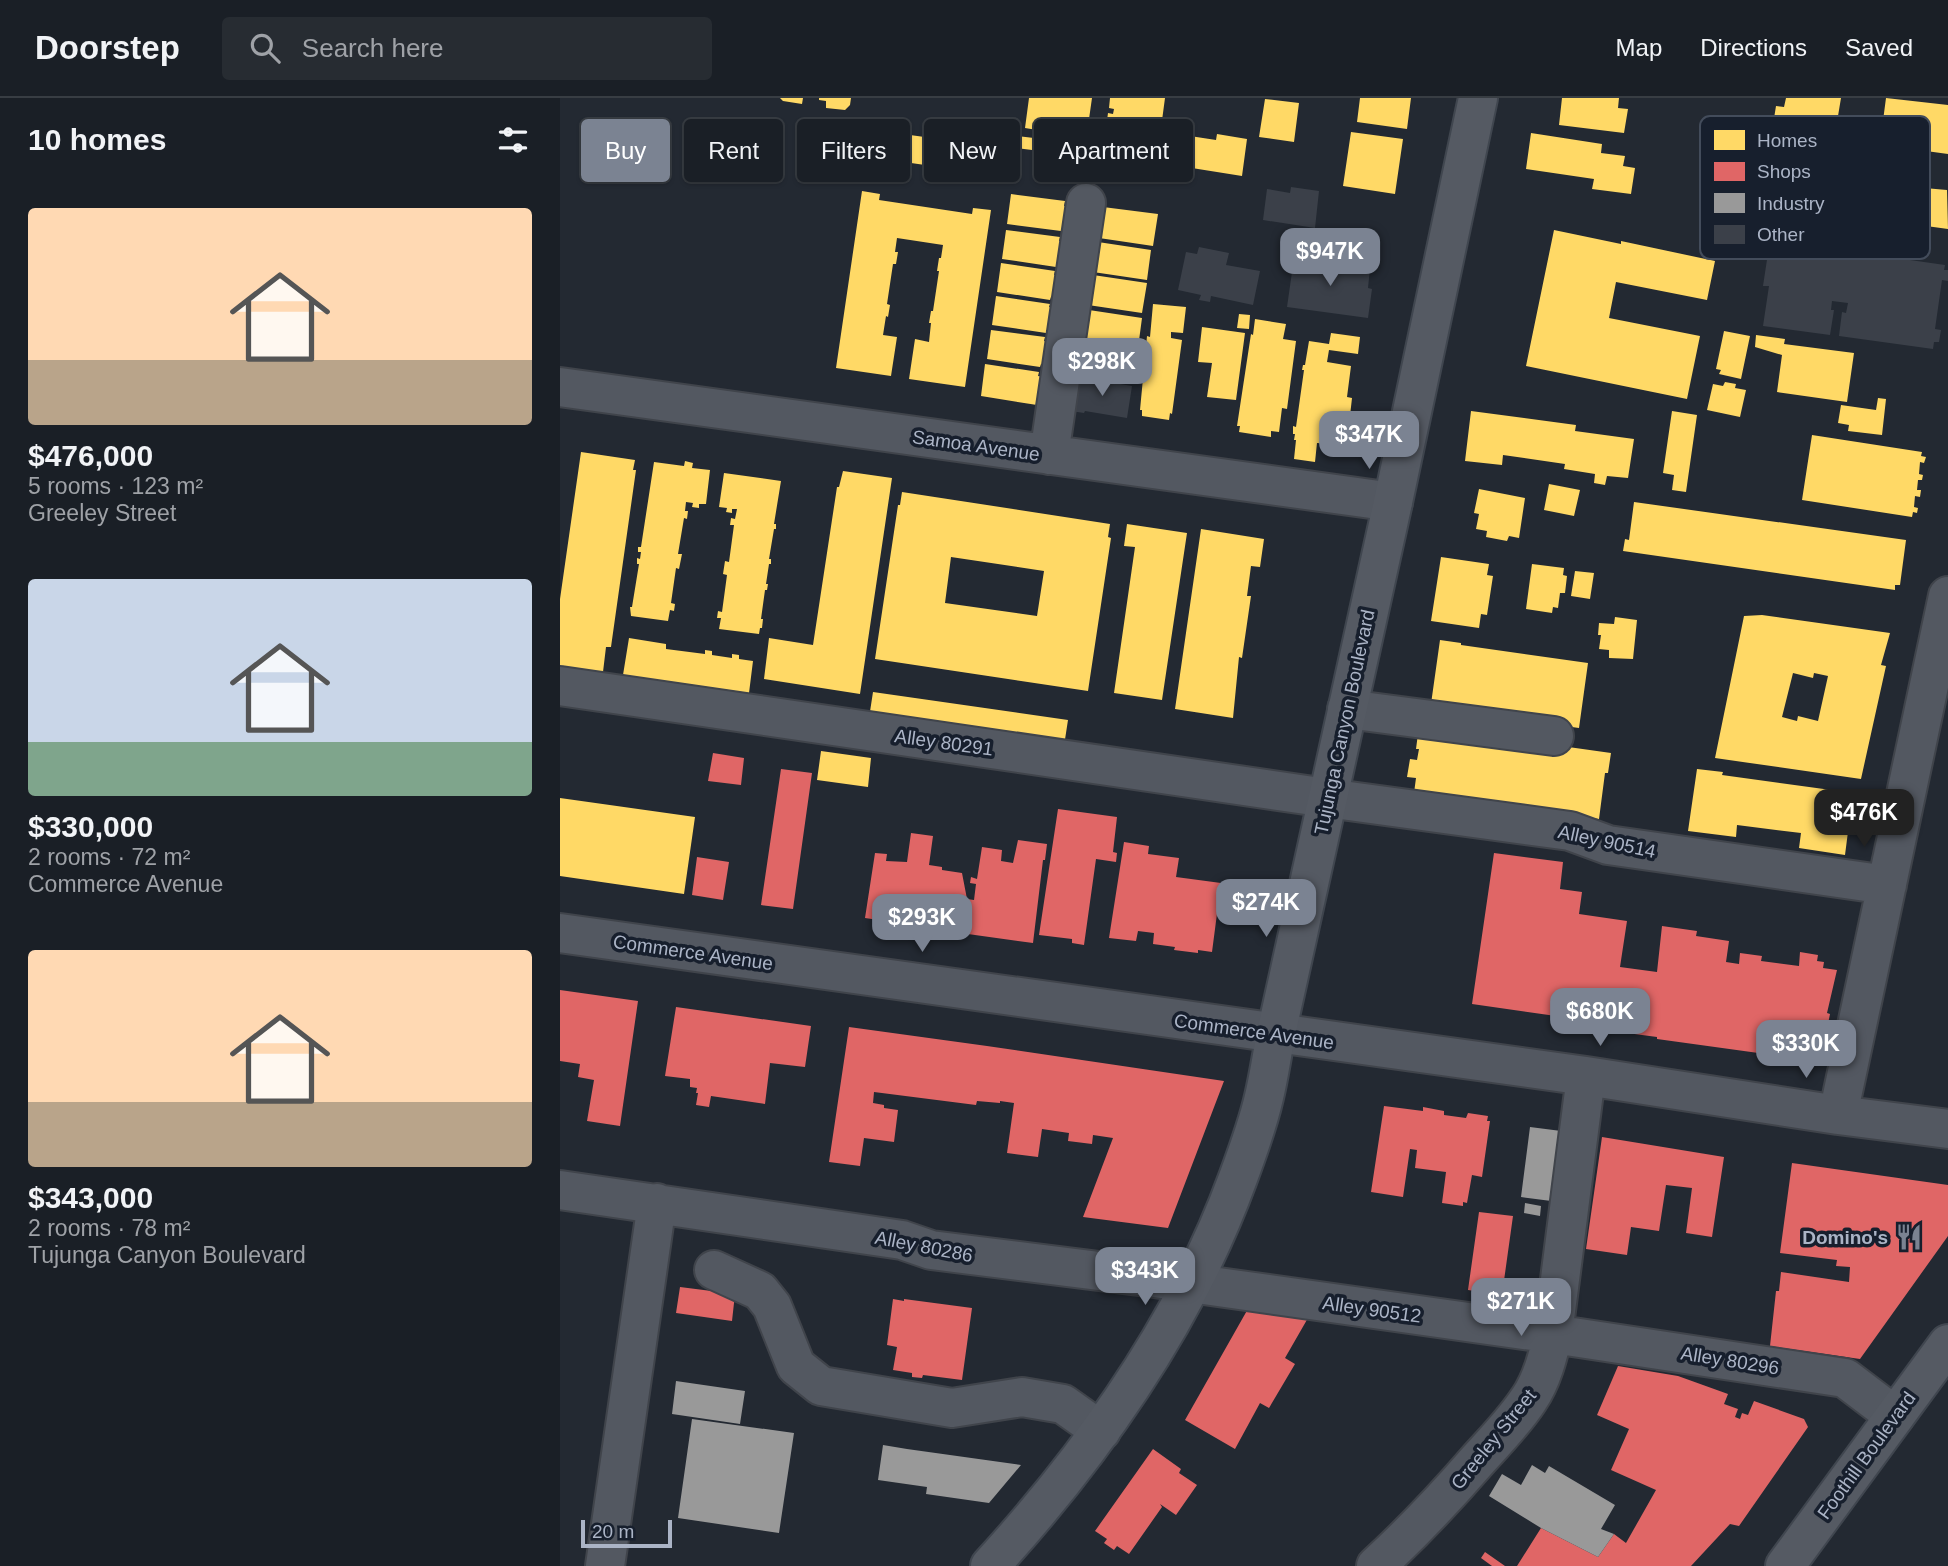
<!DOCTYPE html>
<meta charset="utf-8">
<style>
body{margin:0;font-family:Helvetica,sans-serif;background:#272c32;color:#f1f3f6;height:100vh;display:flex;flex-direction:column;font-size:26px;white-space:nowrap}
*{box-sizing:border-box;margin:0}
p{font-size:23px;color:#9fa2a7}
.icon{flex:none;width:38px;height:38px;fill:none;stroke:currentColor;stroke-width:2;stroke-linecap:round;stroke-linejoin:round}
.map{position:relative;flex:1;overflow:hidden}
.drawer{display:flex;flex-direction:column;background:#1a1f26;width:560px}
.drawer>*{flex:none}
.top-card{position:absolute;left:21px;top:21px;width:665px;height:63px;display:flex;gap:14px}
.scale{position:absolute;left:21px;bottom:18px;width:91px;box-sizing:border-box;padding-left:7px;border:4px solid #abb4c6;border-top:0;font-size:19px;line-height:24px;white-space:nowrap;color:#abb4c6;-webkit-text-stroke:5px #171f2d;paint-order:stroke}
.price{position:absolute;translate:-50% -60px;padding:0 16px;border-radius:14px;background:#7b8392;color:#fff;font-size:23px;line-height:46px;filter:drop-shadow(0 2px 4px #0008)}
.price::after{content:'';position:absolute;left:50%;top:42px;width:21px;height:16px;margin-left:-10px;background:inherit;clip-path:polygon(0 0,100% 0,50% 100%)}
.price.on{background:#222;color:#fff}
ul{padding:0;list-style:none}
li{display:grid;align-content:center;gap:14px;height:371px;padding:0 28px}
li span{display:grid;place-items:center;height:217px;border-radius:7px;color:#555}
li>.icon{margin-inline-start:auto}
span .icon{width:126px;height:126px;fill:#fffc;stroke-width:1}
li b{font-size:30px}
h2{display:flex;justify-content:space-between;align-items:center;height:84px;padding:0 28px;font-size:30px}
.pill{padding:0 24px;border-radius:7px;background:#1a1f26;box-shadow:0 2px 5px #0004,0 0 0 2px #383d43;font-size:24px;line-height:63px}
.pill.on{background:#7b8392;color:#fff}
header{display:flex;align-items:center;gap:42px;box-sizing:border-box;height:98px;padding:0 35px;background:#1a1f26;border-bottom:2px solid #383d43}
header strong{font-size:33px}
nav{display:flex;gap:38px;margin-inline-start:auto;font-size:24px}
.search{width:490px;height:63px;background:#272c32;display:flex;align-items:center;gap:18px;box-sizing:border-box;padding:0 24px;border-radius:7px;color:#9fa2a7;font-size:26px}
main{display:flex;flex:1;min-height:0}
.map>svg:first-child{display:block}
</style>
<header>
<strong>Doorstep</strong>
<div class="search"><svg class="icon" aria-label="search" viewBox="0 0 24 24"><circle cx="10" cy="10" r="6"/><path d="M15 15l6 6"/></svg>Search here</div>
<nav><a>Map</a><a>Directions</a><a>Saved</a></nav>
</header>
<main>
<section class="drawer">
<h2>10 homes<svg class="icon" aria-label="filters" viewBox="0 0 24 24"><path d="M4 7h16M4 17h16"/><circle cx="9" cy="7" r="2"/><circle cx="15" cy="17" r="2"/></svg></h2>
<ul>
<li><span style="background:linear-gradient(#ffd9b3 70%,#b9a48a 0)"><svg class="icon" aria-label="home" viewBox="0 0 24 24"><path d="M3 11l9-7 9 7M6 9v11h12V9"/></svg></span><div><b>$476,000</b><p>5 rooms · 123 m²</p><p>Greeley Street</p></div></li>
<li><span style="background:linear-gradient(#c9d6e8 75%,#7fa58c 0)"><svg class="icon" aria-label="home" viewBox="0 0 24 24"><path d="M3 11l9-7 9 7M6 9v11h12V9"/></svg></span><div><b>$330,000</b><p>2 rooms · 72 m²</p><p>Commerce Avenue</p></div></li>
<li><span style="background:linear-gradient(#ffd9b3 70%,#b9a48a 0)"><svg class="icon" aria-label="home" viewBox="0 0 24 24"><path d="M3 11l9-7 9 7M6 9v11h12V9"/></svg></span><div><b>$343,000</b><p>2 rooms · 78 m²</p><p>Tujunga Canyon Boulevard</p></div></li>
</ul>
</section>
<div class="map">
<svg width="1388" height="1468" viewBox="0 0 1388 1468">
<rect width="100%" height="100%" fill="#232932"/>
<path fill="#ffd966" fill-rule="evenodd" d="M220 0H243L242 6 223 3Z
M259 0H291L290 7 285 12 266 10V3L259 2Z
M469 0H532L526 42 489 36V34L465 30Z
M550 0H605L599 45 597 44 596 49 577 46V42L545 37 548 15 553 16 554 11 549 10Z
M800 0H851L847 31 797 24Z
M1002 0H1059L1058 10 1068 11 1064 35 999 27Z
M1226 0H1281L1278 18H1283L1279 48 1211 39 1216 8 1224 9Z
M1326 0 1388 7V56L1344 50V56L1319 53Z
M705 1 739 5 734 44 699 39Z
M299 30 452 51 449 79 295 57Z
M791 34 843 41 835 96 783 88Z
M971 35 1042 46 1041 55 1065 58 1063 68 1075 70 1071 96 1032 91 1034 81 966 71Z
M617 36 656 42 657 36 687 41 682 78 613 67Z
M457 38 474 40 472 52 456 50Z
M1342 88 1387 92 1388 131 1337 124Z
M302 93 320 96 319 102 412 116 413 110 431 112 405 289 349 281 355 241 369 244 371 225H369L371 213H373L379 173H377L379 160H381L383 147 337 140 335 154H338L336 166H333L327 206 330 207 328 219 326 218 323 237 337 239 331 278 276 270Z
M451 96 505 103 504 108 510 109 506 132 501 131V133L447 126Z
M543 109 598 116 593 148 539 140Z
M446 132 500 139 499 143 504 144 501 167 496 166V169L442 161Z
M994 132 1061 146V143L1155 163 1147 202 1056 184 1049 220 1140 238 1127 301 966 268Z
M538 144 591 152 587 182 533 174Z
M441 165 495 173 494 177 499 178 496 200 491 199 490 202 437 194Z
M533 177 587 185 582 215 528 207Z
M436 198 490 206 489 209 495 210 492 233 486 232V235L432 227Z
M593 206 626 209 623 235 611 234V240L622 242 612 316 610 315 609 322 582 318V312H580L587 238 590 239Z
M529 212 582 220 578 250 524 242Z
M679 216 690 217 689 231 677 230Z
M695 221 726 226 723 241 736 243 727 311 722 310 719 334 711 333V339L679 334 680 328H677L691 236 693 237Z
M642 229 685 235 676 302 647 299 652 265 638 264Z
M431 232 485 239 484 243 490 244 486 267 481 266 480 269 427 261Z
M1164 233 1190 238 1181 281 1159 276 1161 272 1156 271Z
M771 235 800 239 798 256 769 252 767 264 791 268 787 299 792 300 790 318 783 317 779 347 757 345 755 364 734 361 736 342H734L735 336H733V328L736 329 744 272H742L743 267H745L749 243 769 246Z
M1196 237 1225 241 1224 246 1294 255 1287 304 1217 294 1222 257 1195 249Z
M523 246 577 254 572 283 519 276Z
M425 266 479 274 478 278 484 279 481 301H478L477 307 421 298Z
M1165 284 1176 286 1175 290 1186 292 1180 319 1147 312 1153 286 1163 288Z
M1318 300 1326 301 1322 337 1288 333 1289 327 1278 325 1281 307 1316 312Z
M911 313 1016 327 1015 333 1074 341 1068 380 1047 378 1045 387 1034 385 1035 376 1004 371 1005 366 943 357 942 367 905 363Z
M1112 313 1137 317 1126 394 1112 392 1114 377 1103 375Z
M1252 337 1362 354 1361 358 1366 359 1364 365 1360 364 1359 376 1363 377 1362 382H1358L1357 392H1361L1360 399 1355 398 1354 409 1358 410 1357 415 1353 414 1352 419 1242 402Z
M21 354 75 362 73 372H76L51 549H46L43 574 0 568V501Z
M125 363 133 365 132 370 150 372 146 406H139V410L132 409 133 405 126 404 125 413H128L127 421 124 420 118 456H122L119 471 116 470 111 505 115 506 114 513 110 512 108 523 71 518 70 509H72L79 466H77V460L80 461 81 454H78V449H81L94 364 124 368Z
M283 373 332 380 300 596 204 581 209 540 253 547 277 389H279Z
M164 375 221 383 214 426H216V431H214L209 461H211V466H209L206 486H208L207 492H205L201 521H203L202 530H200L199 536 159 531 161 520H157L158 513 162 514 167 477 163 476 165 463 169 464 174 427H170L171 420 175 421 177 411H172V415L166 414 167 410 159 409Z
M989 386 1020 392 1014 418 984 412Z
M919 391 965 400 959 440 949 438 947 443 926 439 927 433 916 431 919 416 914 415Z
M342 394 550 426 548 439 551 440 528 593 315 561 338 407H340ZM391 459 484 473 477 518 385 505Z
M1074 404 1346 442 1340 487H1335V492L1063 453 1065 441 1069 442Z
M567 426 627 435 602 602 554 595 575 449 564 448Z
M641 431 704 441 700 469 691 468 687 498H691L682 560 679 559 673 620 615 611Z
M881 459 929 466 927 477 933 478 927 517 921 516 919 530 871 523Z
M972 466 1004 470 1003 477 1007 478 1005 495H1000L998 510 993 509 992 515 966 511Z
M1015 473 1034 475 1030 501 1011 498Z
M1202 517 1330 535 1321 567 1326 568 1301 681 1155 660 1184 518ZM1233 575 1253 580 1254 575 1268 578 1258 623 1238 618 1237 623 1222 619Z
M1055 519 1077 522 1073 561 1049 560V552L1039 551 1041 537H1038L1039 525 1054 526Z
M69 540 106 546V551L145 556V552L152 553V557L172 560V556L179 557V561L193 563 189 595 63 577Z
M880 542 901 545V547L1028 565 1019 630 895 613H870Z
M313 594 508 622 504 648 309 620Z
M859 628 1051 655 1048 675H1045L1039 721 854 695 856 680 847 679 850 661 857 662 859 651H856Z
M261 653 311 660 308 689 257 682Z
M1137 671 1163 674 1162 677 1293 695 1285 757 1239 750 1241 735 1177 727 1176 739 1128 733Z
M0 700 135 719 124 796 0 778Z"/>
<path fill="#e06666" d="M153 655 184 660 181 687 148 683Z
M221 671 252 675 233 811 201 807Z
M498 711 557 719 553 754 557 755 556 764 536 761 524 847 512 845V841L479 837Z
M351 735 373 738 369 767 382 769V772L402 775 407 801 414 802 416 786 410 785 411 779 417 781 422 749 442 752 441 763 453 765 458 742 487 746 485 762H483L473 845 372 831 371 840 337 835 339 825 305 820 315 755 327 756 326 763 347 764Z
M564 744 589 748 588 756 619 760 616 779 661 785 652 854 638 852V855L614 852 615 849 593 846 594 835 578 833 576 843 549 840Z
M934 755 1003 764 1000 791 1022 794 1019 816 1067 823 1060 869 1097 874 1102 828 1137 833 1136 838 1169 843 1166 864 1179 866 1180 855 1202 858 1201 863 1239 868 1240 854 1258 857 1257 863 1264 864 1263 870 1277 872 1267 915 1270 916 1262 956 1221 950 1220 958 1097 941V939L1052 933V926L912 906Z
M137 759 169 764 163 802 132 797Z
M0 892 78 903 60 1028 27 1023 34 982 18 979 20 966 0 963Z
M116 909 251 928 245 969 210 965 205 1006 151 998 149 1009 136 1007 138 995H136L137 990 130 989V981L105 978Z
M289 929 427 948 664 983 608 1130 523 1119 553 1040 533 1037 532 1046 508 1043 509 1035 482 1031 478 1059 447 1055 454 1005 440 1003V1005L417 1003 416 1007 314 994 313 1005 324 1007V1010L338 1012 334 1044 304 1040 300 1068 269 1064Z
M824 1008 863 1013V1009L884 1013V1017L906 1020 908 1015 928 1018 927 1023H930L922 1079 912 1077 907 1105 903 1104V1108L882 1105 886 1074 855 1070 857 1052 850 1051 843 1099 811 1094Z
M1042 1039 1164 1059 1152 1139 1126 1135 1132 1090 1106 1087 1099 1133 1071 1129 1067 1157 1026 1151Z
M1232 1065 1388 1087V1138L1300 1261 1210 1248 1216 1193H1219L1221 1174 1289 1184 1290 1169 1276 1168 1277 1162 1220 1155Z
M919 1114 953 1118 942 1197 908 1192Z
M120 1189 175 1196 172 1223 116 1215Z
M333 1201 344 1203V1201L412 1210 402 1282 363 1277 362 1280 352 1279V1275L333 1272 337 1249 327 1247Z
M689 1209 752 1213 725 1260 735 1266 709 1310 700 1305 675 1351 625 1322Z
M1058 1268 1118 1278 1168 1296 1164 1306 1178 1311 1175 1319 1180 1321 1182 1315 1188 1317 1194 1303 1244 1321 1248 1329 1179 1428 1170 1426 1131 1468H957L981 1430 1038 1459 1054 1436 1066 1445 1096 1392 1051 1372 1069 1331 1037 1317Z
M593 1351 621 1371 619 1375 637 1387 616 1417 600 1406 602 1409 569 1456 557 1448 554 1452 544 1445 547 1441 535 1433Z
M925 1454 945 1468H932L921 1460Z"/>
<path fill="#999" d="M970 1029 1009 1034 999 1104 961 1099Z
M965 1105 981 1108 980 1118 964 1115Z
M116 1283 185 1293 180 1326 112 1316Z
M132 1321 234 1335 219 1435 118 1420Z
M323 1347 347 1351 461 1367 429 1405 366 1396 367 1389 318 1382Z
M972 1367 985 1375 989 1368 1055 1407 1041 1431 1054 1436 1038 1459 981 1430 929 1398 942 1376 961 1387Z"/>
<path fill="#3b4049" d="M731 89 759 93 755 130 703 122 707 91 730 95Z
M1210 142 1385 167 1384 172H1388V183L1382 182 1375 231 1381 232 1379 244H1374L1373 251 1279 238 1282 214 1286 215 1288 205 1272 203 1271 212H1274L1270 237 1203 228 1209 188H1203Z
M639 149 669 155 666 167 700 173 693 207 651 198 650 204 639 202 641 197 618 192 626 154 637 156Z
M734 160 774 166V163L783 165V167L810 170 808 190 812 191 808 220 727 209Z
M519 279 572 288 567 320 525 313 524 315 511 313Z"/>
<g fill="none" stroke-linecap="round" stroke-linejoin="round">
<g stroke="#40444b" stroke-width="42">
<path id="minor" d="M0 289 833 404
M489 357 526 105
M0 588 767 700 1010 733 1048 747 1327 787
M787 611 994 638
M0 835 1026 978 1278 1017 1388 1031
M1278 1017 1388 498
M0 1092 342 1142 371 1152 587 1179 993 1236 1285 1280 1335 1318
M154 1172 200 1193 212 1208 236 1268 261 1288 392 1310 462 1299 503 1306 541 1333
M45 1468 97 1105
M816 1468C852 1435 885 1400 917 1363 935 1343 954 1324 969 1301 982 1282 988 1258 993 1236L1026 978"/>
</g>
<g stroke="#40464f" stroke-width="42">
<path id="major" d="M430 1468C534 1354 625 1225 678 1080 688 1053 698 1026 704 999 709 978 712 956 716 936L833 404 918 0
M1225 1468 1388 1246"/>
</g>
<use href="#minor" stroke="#535861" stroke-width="38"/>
<use href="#major" stroke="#555a63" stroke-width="38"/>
</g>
<defs>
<g id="restaurant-bare" transform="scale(2.1)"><path d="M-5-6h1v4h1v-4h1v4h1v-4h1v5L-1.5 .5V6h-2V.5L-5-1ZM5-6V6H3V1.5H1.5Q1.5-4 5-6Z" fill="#7b8392" stroke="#171f2d" stroke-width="2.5" paint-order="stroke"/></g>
</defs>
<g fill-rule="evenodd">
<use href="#restaurant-bare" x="1349" y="1139"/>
</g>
<g text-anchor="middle" stroke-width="7" stroke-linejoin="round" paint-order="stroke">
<g font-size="19" fill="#abb4c6" stroke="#171f2d">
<text transform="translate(416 347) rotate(8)" y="7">Samoa Avenue</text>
<text transform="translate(784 624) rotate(-78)" y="7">Tujunga Canyon Boulevard</text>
<text transform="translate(384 644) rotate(8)" y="7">Alley 80291</text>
<text transform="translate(1047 743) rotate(12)" y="7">Alley 90514</text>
<text transform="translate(133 854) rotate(8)" y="7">Commerce Avenue</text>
<text transform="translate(694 933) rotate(8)" y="7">Commerce Avenue</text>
<text transform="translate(364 1148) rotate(11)" y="7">Alley 80286</text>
<text transform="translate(812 1211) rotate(8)" y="7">Alley 90512</text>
<text transform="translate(1170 1262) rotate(9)" y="7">Alley 80296</text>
<text transform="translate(933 1341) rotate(-51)" y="7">Greeley Street</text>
<text transform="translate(1306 1357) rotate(-54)" y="7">Foothill Boulevard</text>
</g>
<g font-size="19" font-weight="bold" fill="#abb4c6" stroke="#171f2d" text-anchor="end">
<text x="1328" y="1146">Domino's</text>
</g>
</g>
<rect x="1140" y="18" width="230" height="143" rx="10" fill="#171f2d" stroke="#434c5b" stroke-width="2"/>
<rect x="1154" y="32" width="31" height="20" fill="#ffd966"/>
<rect x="1154" y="64" width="31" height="19" fill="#e06666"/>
<rect x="1154" y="95" width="31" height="20" fill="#999"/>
<rect x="1154" y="127" width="31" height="19" fill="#3b4049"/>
<g font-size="19" fill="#abb4c6">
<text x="1197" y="49">Homes</text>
<text x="1197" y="80">Shops</text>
<text x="1197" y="112">Industry</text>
<text x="1197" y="143">Other</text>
</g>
</svg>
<div class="scale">20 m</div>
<b class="price" style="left:770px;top:190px">$947K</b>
<b class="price" style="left:542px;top:300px">$298K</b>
<b class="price" style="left:809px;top:373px">$347K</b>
<b class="price on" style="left:1304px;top:751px">$476K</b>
<b class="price" style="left:706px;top:841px">$274K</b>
<b class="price" style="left:362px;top:856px">$293K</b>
<b class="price" style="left:1040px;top:950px">$680K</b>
<b class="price" style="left:1246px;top:982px">$330K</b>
<b class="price" style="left:585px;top:1209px">$343K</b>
<b class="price" style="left:961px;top:1240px">$271K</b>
<div class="top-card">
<a class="pill on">Buy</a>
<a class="pill">Rent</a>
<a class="pill">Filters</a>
<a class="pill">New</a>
<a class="pill">Apartment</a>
</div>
</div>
</main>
